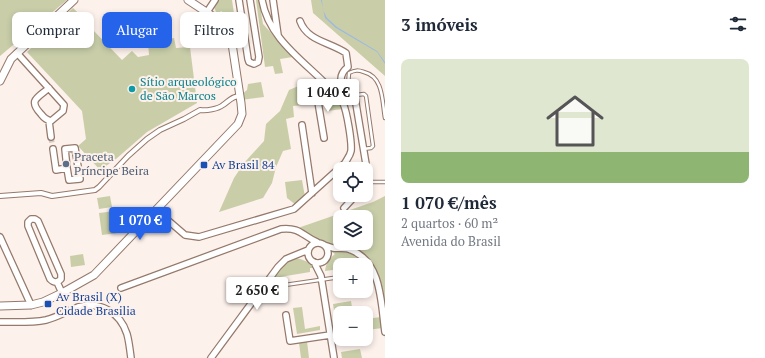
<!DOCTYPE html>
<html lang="pt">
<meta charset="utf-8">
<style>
body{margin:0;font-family:"PT Serif",serif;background:#f2f2f3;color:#1f2937;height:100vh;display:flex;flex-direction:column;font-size:15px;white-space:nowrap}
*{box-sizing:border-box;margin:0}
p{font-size:13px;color:#747a83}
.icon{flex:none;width:22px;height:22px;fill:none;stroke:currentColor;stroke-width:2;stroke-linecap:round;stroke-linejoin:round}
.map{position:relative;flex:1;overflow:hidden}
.sheet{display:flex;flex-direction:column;background:#fff;width:380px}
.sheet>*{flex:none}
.banner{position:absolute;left:12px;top:12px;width:313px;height:36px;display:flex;gap:8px}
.fabs{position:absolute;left:333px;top:162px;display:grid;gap:8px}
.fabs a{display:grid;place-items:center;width:40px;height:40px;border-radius:8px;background:#fff;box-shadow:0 2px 6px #0003;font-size:20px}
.price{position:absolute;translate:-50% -34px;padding:0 9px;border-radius:4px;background:#fff;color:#222;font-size:13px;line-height:26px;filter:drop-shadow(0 1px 2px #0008)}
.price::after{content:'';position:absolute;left:50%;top:24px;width:12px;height:9px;margin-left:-6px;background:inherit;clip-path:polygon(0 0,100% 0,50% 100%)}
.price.active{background:#2563eb;color:#fff}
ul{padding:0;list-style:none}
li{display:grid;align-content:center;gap:8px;height:212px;padding:0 16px}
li+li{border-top:1px solid #e0e1e3}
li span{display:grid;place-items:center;height:124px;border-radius:8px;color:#555}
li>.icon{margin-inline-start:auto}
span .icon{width:72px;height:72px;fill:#fffc;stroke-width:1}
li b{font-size:17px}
h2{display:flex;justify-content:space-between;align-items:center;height:48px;padding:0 16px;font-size:17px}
.chip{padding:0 14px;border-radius:8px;background:#fff;box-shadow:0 2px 6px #0003;font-size:14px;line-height:36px}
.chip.active{background:#2563eb;color:#fff}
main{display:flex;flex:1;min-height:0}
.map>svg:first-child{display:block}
</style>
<main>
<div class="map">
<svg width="385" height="358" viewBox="0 0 385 358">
<rect width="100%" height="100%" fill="#fdf1eb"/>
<path fill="#c9cea9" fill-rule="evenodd" d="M0 0H67L0 56Z
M219 0H232L236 27 231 28V22L227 18 226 19 223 17 225 14 221 11 218 15 216 12 214 7Z
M256 0H259L263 24 293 57 280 59 283 73 275 74 273 66 265 67Z
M311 0H385V76L313 13Z
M73 8 93 27 92 29 122 60 132 51 138 57 149 55 148 43 174 38 176 48 190 47 197 103 147 132 116 159 100 170 78 146 86 139 82 111 27 52Z
M261 82 264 97 241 100V95L247 90 248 84Z
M308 82 318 91 314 104 293 106 294 117 286 119 291 149 283 151 276 167 272 183 263 198 219 212 234 178 244 163 264 141 266 124 280 111 289 90Z
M326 87 340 101 343 109 327 111 326 101 319 102V92Z
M302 180 305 197 296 205 287 198 285 182Z
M110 196 112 207 99 209 97 198Z
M385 196V338L383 328 366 330V319L381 317 374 279 366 274V265H340V269L325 271C326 263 329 259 335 254L295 229 373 202ZM340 217H366V243H340Z
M115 211 118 233 102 235 99 213Z
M83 254 85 265 71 267 70 256Z
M290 258C301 258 308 261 316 268H310V272L274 278 282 265Z
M351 301 353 313H340V335H338L333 304Z
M302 307 305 329 320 326V330L297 334 293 308Z
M307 341 309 358H301L299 343Z
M360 349 362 358H342L341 352Z"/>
<path fill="#9cb9e3" d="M321 0H322L323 10 327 18 337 27 377 51 385 62V64L377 52 336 28 325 18Z"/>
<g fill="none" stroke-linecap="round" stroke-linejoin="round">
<path stroke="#d6cac4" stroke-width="5.5" stroke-dasharray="5.5 3" stroke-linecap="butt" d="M51 137 53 149"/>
<g stroke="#94796c" stroke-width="4.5">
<path id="service" d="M352 95 348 85 349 73C355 70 358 70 364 72 384 77 382 102 385 118
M356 98V95L364 94 366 96 373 146 371 148 363 149
M369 182H385
M278 286 340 277"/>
</g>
<g stroke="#94796c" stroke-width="6">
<path id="pedestrian" d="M0 196 41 193 52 196 95 190 99 187 128 156 147 139 160 130 184 119 200 110C206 111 218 109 223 105 229 101 232 96 240 96"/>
</g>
<g stroke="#94796c" stroke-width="8">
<path id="minor" d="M239 0 248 59 249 62 254 64 258 62 259 57 250 0
M273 0 278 35
M207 12 215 0
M300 21C307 41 330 42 346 53L348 67C335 77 342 92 355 98L369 182 366 185
M17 53 64 105 63 111 51 121C46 120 44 118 41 114 28 100 37 98 49 88
M49 121 51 137
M302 125 312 193
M324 138 317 96 318 91 326 85
M53 149 56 170 67 168 69 180 80 179 75 148 65 149 67 168
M344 208 356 195
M156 210 185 235 199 237 294 209 345 163C347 159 350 156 351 151 352 142 347 112 343 103 317 68 270 46 262 0
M31 219H35L38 221 61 274V279C57 283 54 283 50 279L28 226V222Z
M0 237 31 305
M308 253a10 10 0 1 1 20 0a10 10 0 1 1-20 0Z
M324 245C327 246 330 247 333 248 339 249 345 247 351 250 382 262 381 304 385 332
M314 262 321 276 334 358
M57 282 62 293
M121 288 281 229C301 227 302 236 317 242
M286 315 290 341 330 335
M0 322C15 322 32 323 46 320 58 317 67 311 78 307 100 301 120 312 127 334 129 341 130 350 131 358
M211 358 278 267 286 259 308 250"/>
</g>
<g stroke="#94796c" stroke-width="9">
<path id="tertiary" d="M0 81 11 59 74 0
M0 306 31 305 43 302 62 293 94 275 238 124 242 114 241 103 231 37 229 29 223 23 188 0"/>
</g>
<use href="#service" stroke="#fff" stroke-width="2.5"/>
<use href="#pedestrian" stroke="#fff" stroke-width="4"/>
<use href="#minor" stroke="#fff" stroke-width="5.5"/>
<use href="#tertiary" stroke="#fff" stroke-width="7"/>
</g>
<circle fill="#0f9aa8" stroke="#fdf1eb" stroke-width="1.5" cx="132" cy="89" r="4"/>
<circle fill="#5c6f8a" stroke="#fdf1eb" stroke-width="1.5" cx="66" cy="164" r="4"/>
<g fill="#1a4fb4" stroke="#fdf1eb" stroke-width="1.5">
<rect x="200" y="161" width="8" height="8" rx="2"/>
<rect x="44" y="300" width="8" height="8" rx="2"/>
</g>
<g text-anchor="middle" stroke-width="4" stroke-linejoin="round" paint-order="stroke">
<g font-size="12" fill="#0d838f" stroke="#fdf1eb" text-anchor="start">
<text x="140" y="86">Sítio arqueológico<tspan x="140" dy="14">de São Marcos</tspan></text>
</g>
<g font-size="12" fill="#4e5e75" stroke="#fdf1eb" text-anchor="start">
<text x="74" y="161">Praceta<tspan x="74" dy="14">Príncipe Beira</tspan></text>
</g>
<g font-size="12" fill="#164399" stroke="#fdf1eb" text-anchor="start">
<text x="212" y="169">Av Brasil 84</text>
<text x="56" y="301">Av Brasil (X)<tspan x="56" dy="14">Cidade Brasilia</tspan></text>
</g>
</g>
</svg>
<div class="fabs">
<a><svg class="icon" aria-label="locate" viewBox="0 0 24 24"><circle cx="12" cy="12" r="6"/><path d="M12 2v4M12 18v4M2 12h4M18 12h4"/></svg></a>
<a><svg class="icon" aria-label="layers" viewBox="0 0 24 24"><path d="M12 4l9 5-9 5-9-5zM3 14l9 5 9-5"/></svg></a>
<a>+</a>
<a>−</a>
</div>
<b class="price" style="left:328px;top:113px">1 040 €</b>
<b class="price active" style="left:140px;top:241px">1 070 €</b>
<b class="price" style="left:257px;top:311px">2 650 €</b>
<div class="banner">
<a class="chip">Comprar</a>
<a class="chip active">Alugar</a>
<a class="chip">Filtros</a>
</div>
</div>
<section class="sheet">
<h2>3 imóveis<svg class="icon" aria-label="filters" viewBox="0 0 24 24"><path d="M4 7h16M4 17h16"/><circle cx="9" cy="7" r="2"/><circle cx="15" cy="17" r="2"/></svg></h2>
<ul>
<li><span style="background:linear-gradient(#dfe7d0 75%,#8fb573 0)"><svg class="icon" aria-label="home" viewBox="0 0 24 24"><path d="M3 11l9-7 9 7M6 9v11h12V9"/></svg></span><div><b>1 070 €/mês</b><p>2 quartos · 60 m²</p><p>Avenida do Brasil</p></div></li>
</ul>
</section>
</main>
